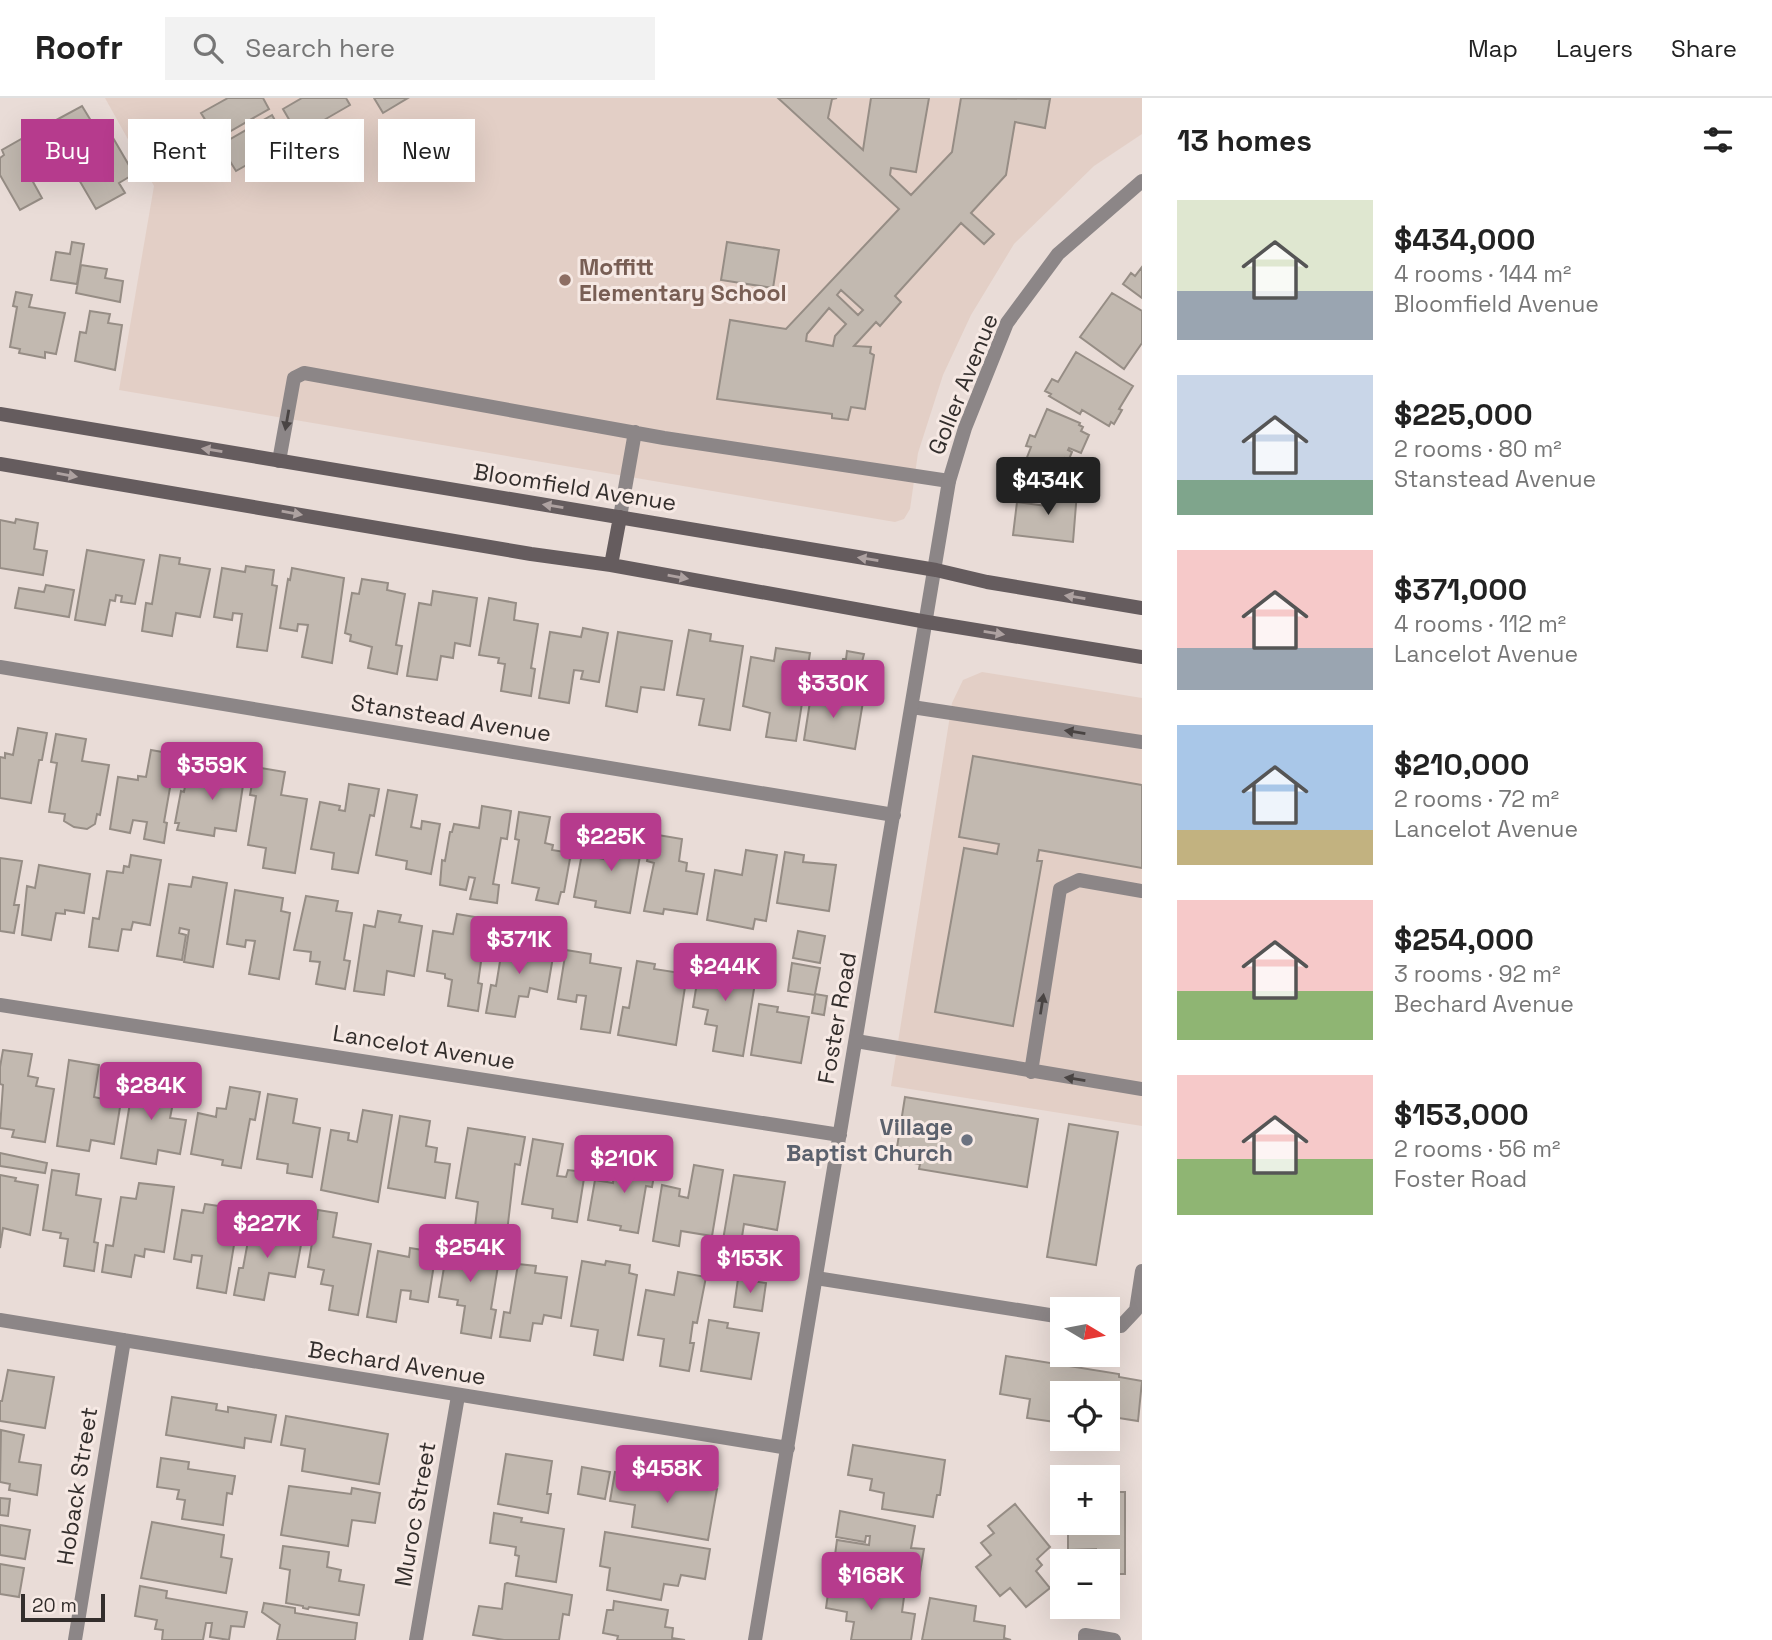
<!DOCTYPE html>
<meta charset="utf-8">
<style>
body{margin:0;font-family:"Space Grotesk",sans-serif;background:#f2f2f2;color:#222;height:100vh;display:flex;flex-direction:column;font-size:26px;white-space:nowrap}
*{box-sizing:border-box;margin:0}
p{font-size:23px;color:#767676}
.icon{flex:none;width:38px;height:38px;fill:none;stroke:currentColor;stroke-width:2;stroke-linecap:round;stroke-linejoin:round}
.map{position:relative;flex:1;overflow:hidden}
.panel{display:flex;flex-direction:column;background:#fff;width:630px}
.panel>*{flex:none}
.top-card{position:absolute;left:21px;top:21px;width:665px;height:63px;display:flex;gap:14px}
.needle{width:46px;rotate:100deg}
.fabs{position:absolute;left:1050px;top:1199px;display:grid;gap:14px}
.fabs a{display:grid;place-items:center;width:70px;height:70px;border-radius:0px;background:#fff;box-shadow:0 7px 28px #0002;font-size:35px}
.scale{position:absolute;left:21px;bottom:18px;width:84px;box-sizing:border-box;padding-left:7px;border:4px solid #332e2c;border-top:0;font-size:19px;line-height:24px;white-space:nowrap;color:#332e2c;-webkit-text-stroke:5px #f6e9e4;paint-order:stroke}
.price{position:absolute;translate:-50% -60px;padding:0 16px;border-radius:7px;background:#b63b8d;color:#fff;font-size:23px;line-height:46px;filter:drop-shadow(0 2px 4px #0008)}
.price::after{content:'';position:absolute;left:50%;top:42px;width:21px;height:16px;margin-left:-10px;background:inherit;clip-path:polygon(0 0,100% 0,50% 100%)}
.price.active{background:#222;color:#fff}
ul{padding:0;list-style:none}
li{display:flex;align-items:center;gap:21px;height:175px;padding:0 35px}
li span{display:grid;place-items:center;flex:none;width:196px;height:140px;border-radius:0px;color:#555}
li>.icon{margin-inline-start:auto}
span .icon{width:84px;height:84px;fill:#fffc;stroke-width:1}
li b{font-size:30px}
h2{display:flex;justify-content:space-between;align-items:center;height:84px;padding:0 35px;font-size:30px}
.tag{padding:0 24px;border-radius:0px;background:#fff;box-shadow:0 7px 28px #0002;font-size:24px;line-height:63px}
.tag.active{background:#b63b8d;color:#fff}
header{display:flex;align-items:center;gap:42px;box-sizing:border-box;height:98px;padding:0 35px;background:#fff;border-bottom:2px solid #e0e0e0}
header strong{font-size:33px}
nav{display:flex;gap:38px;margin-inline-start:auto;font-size:24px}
.search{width:490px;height:63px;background:#f2f2f2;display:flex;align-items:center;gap:18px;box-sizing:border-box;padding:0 24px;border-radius:0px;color:#767676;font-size:26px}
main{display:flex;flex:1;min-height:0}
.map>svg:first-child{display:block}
</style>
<header>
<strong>Roofr</strong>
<div class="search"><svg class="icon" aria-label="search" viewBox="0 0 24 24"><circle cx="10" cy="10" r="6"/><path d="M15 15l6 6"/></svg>Search here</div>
<nav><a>Map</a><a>Layers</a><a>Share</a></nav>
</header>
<main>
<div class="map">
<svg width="1142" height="1542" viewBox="0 0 1142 1542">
<rect width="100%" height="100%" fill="#e9dcd7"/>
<path fill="#e3cfc6" d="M105 0H1142V36L1094 68 1014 146 971 217 943 277 918 355 910 411 904 421 895 424 119 292 154 88Z
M982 574 1142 600V1028L891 988 952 605 963 582Z"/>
<path fill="#c2b9b0" stroke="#968d85" stroke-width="2" fill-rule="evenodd" d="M228 0H263L269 11 217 41 201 15Z
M302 0H346L350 7 298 37 283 11Z
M374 0H408L383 15Z
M778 0H837L832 1 828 20 863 52 871 0H929L916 74 891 70 890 77 911 97 952 54 961 0 1050 1 1045 30 1015 24 1006 77 971 115 994 136 984 146 961 125 895 198 901 204 880 228 876 224 854 248 871 249 870 255 874 257 865 311 851 309 848 322 832 320V316L717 301 730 222 786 231 899 111ZM841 192 863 212 858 217 837 197ZM829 210 846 226 835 238 833 248 806 243 807 236Z
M82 8 96 31 105 26 134 76 119 85 125 95 96 111 47 27Z
M272 17 287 44 236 73 220 47Z
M37 32 59 69 55 72 54 69 32 82 42 100 20 112 0 77V60L4 57 2 52Z
M72 144 84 146 77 186 51 182 56 154 70 156Z
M727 144 779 152 773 190 721 182Z
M81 167 107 171 105 180 123 183 120 204 76 195Z
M1142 169V200L1123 186 1131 175 1135 178Z
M16 194 32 197 29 209 65 215 56 256 45 254V260L19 255 20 251 10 249 17 209 13 208Z
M1112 195 1142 213V245L1124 271 1080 239Z
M90 213 110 216 108 225 122 227 115 272 75 263 80 234 86 235Z
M1076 254 1133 288 1119 311 1122 312 1114 326 1111 324 1109 328 1082 312 1080 316 1049 298 1051 296 1045 293 1052 281 1058 284Z
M1047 311 1080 325 1079 327 1083 329 1081 333 1089 337 1081 355 1069 350 1068 352 1072 354 1069 361 1065 360 1058 375 1026 362 1031 349 1026 348 1030 337 1035 339Z
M1049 390 1077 394 1073 444 1013 437 1017 404 1047 408Z
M16 421 38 425 34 451 47 453 43 477 0 470V422L15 425Z
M87 452 144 462 135 506 121 504 122 498 116 497 115 503 110 502 105 527 75 522Z
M160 457 180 460 179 466 210 471 200 519 176 515 172 538 142 533 146 505 152 506Z
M246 468 274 472 272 487 277 488 267 553 237 549 242 516 233 515 232 522 214 519 222 470 245 474Z
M292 470 344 480 332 565 302 559 308 527 298 526 297 533 280 530 288 481 290 482Z
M362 481 388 485 387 492 405 496 396 547 402 548 397 576 368 570 372 549 350 543 351 537 345 535 352 495 359 496Z
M46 487 74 492 69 519 15 510 19 490 44 494Z
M433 493 477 500 470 548 455 545 453 560 441 558 437 582 407 578 419 505 431 507Z
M489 500 516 505 514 522 538 526 531 570 535 571 531 598 501 593 505 566 498 565 499 560 479 557Z
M583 530 608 535 599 584 581 581 583 573 574 572 569 605 539 600 550 534 581 539Z
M689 532 711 536 710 543 743 548 730 632 699 627 704 601 677 597Z
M618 534 672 543 664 592 641 589 637 614 606 608Z
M776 550 810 555 796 643 766 639 770 615 743 608 751 559 774 563Z
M847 553 864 556 862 564 872 566 867 594 838 589 843 561H846Z
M812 591 831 594 830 598 863 604 855 651 804 642Z
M18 630 47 635 42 662H39L31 705 0 700V659L5 660V655L13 657Z
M56 636 86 641 82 663 109 667 100 717 97 716 95 726 87 731 74 729 64 723 65 716 49 714 57 665 51 664Z
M151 652 180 657 175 685 171 684 164 724 167 725 164 745 144 741 147 724 133 722 130 735 110 731 118 679 138 682V678L146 679Z
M973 658 1142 687V770L1039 752 1037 763H1042L1013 928 935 914 964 750 997 756 999 746 959 739Z
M218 663 246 668 236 733 215 730 214 738 177 732 179 725H175L181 693 184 694 186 683 213 688Z
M255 669 285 674 281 697 307 701 295 775 263 770 266 750 248 747 256 698 250 697Z
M349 686 379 691 374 718 370 717 358 775 332 771 334 755 311 751 320 704 340 708 339 712 345 713Z
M388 692 417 697 411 729 421 731 422 723 440 726 431 776 406 771 407 763 376 757Z
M482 708 511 713 507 741 501 740 493 786 499 787 497 805 470 801 475 780 469 779 466 792 440 787 442 762 445 763 450 734H452L454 726 479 730Z
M519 714 550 719 545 745 553 747 552 752 571 755 564 794H561L558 806 536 802 539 790 512 785 519 742 515 741Z
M614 730 644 735 630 815 595 809 596 803 574 799 583 750 601 753 599 760 609 762Z
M652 736 682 741 679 763 687 765 686 773 704 776 697 816 664 811 663 816 644 813 654 765 647 763Z
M746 752 777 757 766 823 755 821 753 831 707 822 715 772 742 777Z
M785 754 804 757 803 764 836 767 829 813 777 805Z
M131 757 161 762 150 827 133 824 131 832 122 831 118 853 89 849 93 820 99 821 107 773 123 775 124 768 129 769Z
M0 760 22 763 14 807H19L14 835 0 833Z
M39 767 90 776 84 815 65 812V816L56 815 51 842 22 837 27 788 35 790Z
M193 779 227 785 213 869 184 864 189 832 180 830 179 835 186 837 182 862 157 858 169 786 191 789Z
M235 792 283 800 281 813 290 815 279 881 249 876 255 843 246 842 245 849 227 846Z
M306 798 338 803 336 813 352 815 344 862 350 863 345 891 316 886 320 864 310 863 311 854 294 852Z
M378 813 401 817 399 824 422 828 414 878 387 873 384 897 354 893 364 827 375 829Z
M457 816 487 821 478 885 482 886 478 913 448 908 452 882 445 880V876L427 873 433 833 453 836Z
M798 833 825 838 820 865 793 860Z
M504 839 523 842 522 848 554 853 547 894 530 890 528 899 519 898 515 919 486 915 491 887 496 888Z
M566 852 591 856 590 865 621 870 610 935 581 931 586 898 577 897 576 904 558 901Z
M701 860 727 864 726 868 749 872 747 884 755 885 743 958 713 953 717 928 705 926 708 912 693 909Z
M637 863 655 866 654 871 687 876 676 947 618 937 623 909 629 910Z
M792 865 820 870 815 896 827 898 824 917 812 915 815 897 788 893Z
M759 906 778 909 777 914 809 919 801 965 751 957Z
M3 952 32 956 28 978 38 980 36 988 54 991 45 1044 12 1039 14 1032 0 1030 3 987 0 986V969Z
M69 962 99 967 94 999 103 1001 104 994 122 997 114 1046 91 1042 89 1053 57 1048Z
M135 974 166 979 161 1003 173 1005 170 1020 186 1022 180 1056 158 1052 156 1066 121 1060Z
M230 989 260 994 255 1022 250 1021 241 1070 222 1067 223 1062 191 1056 198 1015 216 1019 217 1010 226 1011Z
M268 996 297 1001 293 1025 320 1030 312 1079 287 1075 288 1066 257 1061Z
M905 999 1038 1021 1027 1089 919 1071 920 1066 895 1062Z
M363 1012 392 1017 378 1104 321 1092 331 1032 349 1035 348 1042 357 1044Z
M400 1018 430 1023 426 1048 437 1050 435 1064 450 1066 445 1100 388 1090Z
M1069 1026 1118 1034 1096 1167 1047 1159Z
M468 1030 525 1039 520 1067 515 1066 507 1134 475 1129 478 1104 456 1100Z
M533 1041 563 1046 557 1078 566 1079 568 1072 585 1074 577 1124 552 1120 553 1111 522 1106Z
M0 1055 47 1065 45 1075 0 1068Z
M627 1056 657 1061 652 1089 646 1088 638 1135 620 1132 621 1128 588 1122 595 1082 613 1085 614 1076 623 1078Z
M694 1067 723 1072 712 1138 681 1133 679 1148 653 1143 662 1087 680 1091 679 1098 688 1100Z
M52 1072 79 1076 76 1097 101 1101 94 1144 98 1145 94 1173 64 1168 68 1141 60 1140 61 1135 43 1132Z
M0 1077 16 1080 15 1083 38 1087 30 1137 3 1130 0 1150Z
M734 1077 785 1084 777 1132 744 1126 741 1145 723 1142Z
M139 1085 174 1089 164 1154 145 1151 144 1159 135 1157 131 1179 102 1174 106 1147 113 1148 121 1099 136 1101Z
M205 1106 240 1111 226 1195 197 1190 202 1158 192 1157 191 1164 174 1161 182 1112 203 1115Z
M318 1112 337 1115 333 1139 371 1146 358 1217 329 1212 333 1188 321 1186 324 1172 308 1169 313 1139 308 1138 311 1120 317 1121Z
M251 1127 303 1136 295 1179 269 1175 264 1202 234 1197 239 1170H243Z
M450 1134 484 1140 480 1165 498 1168 491 1211 496 1212 491 1240 461 1235 465 1208 457 1207 458 1202 439 1199Z
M744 1148 772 1152 767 1180 740 1176Z
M410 1150 436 1154 428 1204 410 1201 411 1193 401 1192 396 1224 367 1219 378 1153 409 1159Z
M582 1163 605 1167 606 1163 630 1167 629 1175 637 1177 623 1262 594 1257 598 1232 571 1228Z
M518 1166 536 1168 535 1175 567 1179 561 1220 544 1217 542 1226 533 1225 530 1243 500 1239 504 1214 510 1215Z
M678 1174 706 1179 697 1225 693 1224 690 1245H694L689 1273 660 1268 664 1241 638 1237 646 1192 674 1197Z
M738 1181 766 1185 762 1213 734 1209Z
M709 1222 728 1225 727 1230 759 1235 751 1281 701 1273Z
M1006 1258 1119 1276V1279L1142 1283 1138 1323 1112 1319 1113 1315 1108 1314V1295H1062V1325L1027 1320 1030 1301 1000 1296Z
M8 1272 54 1279 45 1330 0 1323V1303H2Z
M172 1299 217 1306 216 1312 228 1314V1309L276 1317 271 1344 245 1340 244 1350 166 1337Z
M286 1318 388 1336 379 1386 302 1373 305 1351 281 1347Z
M1 1332 24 1337 19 1364 41 1367 37 1397 9 1392 10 1386 0 1384Z
M853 1347 945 1362 940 1397H937L933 1419 882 1411 884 1395 870 1392 872 1381 848 1377Z
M506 1356 552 1363 547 1396H551L548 1415 498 1406Z
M161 1360 189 1364 188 1371 235 1378 232 1396 227 1395 223 1427 182 1421 185 1402 177 1401 179 1392 157 1389Z
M582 1369 610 1374 605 1401 578 1396Z
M615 1374 717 1391 708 1442 632 1429 635 1407 610 1403Z
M289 1388 351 1396 352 1390 380 1395 375 1425 352 1422 348 1448 281 1437Z
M1108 1394H1125V1476H1108V1463H1096V1451L1068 1452V1424H1108Z
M0 1400 10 1401 8 1418 0 1417Z
M1015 1406 1050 1449 1037 1461 1042 1467 1036 1473 1050 1490 1026 1509 1010 1490 1000 1498 976 1469 991 1457 981 1445 994 1435 988 1428Z
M840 1413 915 1428 911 1450 924 1451 918 1486 833 1472 837 1442 869 1447 870 1438H866L865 1444 836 1439Z
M494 1415 522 1420 521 1424 564 1431 556 1484 516 1478 519 1458 515 1457 516 1449 490 1445Z
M152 1424 224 1437 221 1459 232 1461 226 1495 141 1480Z
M0 1427 30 1432 25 1461 0 1457Z
M605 1434 710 1451 705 1481 681 1477 678 1488 664 1486 661 1502 607 1492 610 1470 600 1468Z
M283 1448 329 1454 327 1469 341 1472 339 1483 364 1487 359 1517 309 1509 308 1511 303 1510V1508L286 1505 290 1472 280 1470Z
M0 1466 24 1470 19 1499 0 1496Z
M830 1481 858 1485 856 1491 904 1499 902 1514 915 1516 911 1542H851L854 1524 846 1523 847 1514 826 1510Z
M507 1485 572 1497 569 1517 563 1516 559 1542H504L473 1537 479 1508 502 1511 505 1486Z
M140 1488 167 1493 166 1500 247 1514 244 1529 231 1528 229 1542 210 1539 212 1525H206L203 1542H162L163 1532 155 1531 157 1522 135 1518Z
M930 1500 976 1508 974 1523 1005 1528 1004 1540 1011 1542H922Z
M614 1503 668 1512 665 1529 673 1530 672 1540 685 1542H617L618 1538 603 1535 607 1512H613Z
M264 1505 295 1510V1515L357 1525 355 1542H277L280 1527 262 1514Z"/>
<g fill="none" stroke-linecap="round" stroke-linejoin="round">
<path stroke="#8c8687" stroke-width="14" d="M279 363 294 280 304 275 664 340 949 383
M620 419 635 334
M912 609 1142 644
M856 943 1142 991
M1031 974 1060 791 1079 782 1142 793
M816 1180 1062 1219
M1108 1226 1121 1228 1136 1212 1142 1173"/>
<path stroke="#8c8687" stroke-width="14" d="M0 569 894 717
M0 907 840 1037
M0 1222 788 1350
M75 1542 124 1242
M416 1542 458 1298
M755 1542 949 383 965 330 1007 225 1058 156 1142 83
M1085 1542V1537L1114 1542"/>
<path stroke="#655c5e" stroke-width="14" d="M0 316 936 472 987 484 1142 510
M0 366 531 456 611 467 927 524 1142 559
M611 467 620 419"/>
</g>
<defs><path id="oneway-solid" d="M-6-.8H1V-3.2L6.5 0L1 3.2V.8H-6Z" transform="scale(1.75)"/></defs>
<g fill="#494443">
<use href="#oneway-solid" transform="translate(287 322) rotate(100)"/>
<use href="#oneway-solid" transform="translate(1075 634) rotate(-171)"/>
<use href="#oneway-solid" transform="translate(1042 906) rotate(-81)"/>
<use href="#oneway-solid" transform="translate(1075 981) rotate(-171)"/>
</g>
<g fill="#aea2a1">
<use href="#oneway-solid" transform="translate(212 352) rotate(-171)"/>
<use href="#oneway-solid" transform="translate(67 377) rotate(10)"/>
<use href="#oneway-solid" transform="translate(553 408) rotate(-171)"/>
<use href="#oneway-solid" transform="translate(292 415) rotate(10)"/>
<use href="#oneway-solid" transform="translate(868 461) rotate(-171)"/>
<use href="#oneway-solid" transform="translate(678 479) rotate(10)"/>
<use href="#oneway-solid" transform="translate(1075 499) rotate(-171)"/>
<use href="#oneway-solid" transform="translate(994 535) rotate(9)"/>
</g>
<circle fill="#8d6e63" stroke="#f6e9e4" stroke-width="2.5" cx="565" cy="182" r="7"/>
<circle fill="#6b7280" stroke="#f6e9e4" stroke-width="2.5" cx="967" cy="1042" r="7"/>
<g text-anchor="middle" stroke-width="6" stroke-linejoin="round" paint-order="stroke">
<g font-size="23" font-weight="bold" fill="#785e54" stroke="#f6e9e4" text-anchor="start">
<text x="579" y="177">Moffitt<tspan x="579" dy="26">Elementary School</tspan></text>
</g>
<g font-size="23" fill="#332e2c" stroke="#f6e9e4">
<text transform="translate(963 286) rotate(-68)" y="8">Goller Avenue</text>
<text transform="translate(575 389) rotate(9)" y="8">Bloomfield Avenue</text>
<text transform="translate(451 620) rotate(9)" y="8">Stanstead Avenue</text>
<text transform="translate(837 920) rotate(-80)" y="8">Foster Road</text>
<text transform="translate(424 949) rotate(9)" y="8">Lancelot Avenue</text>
<text transform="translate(397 1265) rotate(9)" y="8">Bechard Avenue</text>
<text transform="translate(77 1388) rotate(-81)" y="8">Hoback Street</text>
<text transform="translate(415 1416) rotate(-80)" y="8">Muroc Street</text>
</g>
<g font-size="23" font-weight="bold" fill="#5b616d" stroke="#f6e9e4" text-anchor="end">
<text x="953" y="1037">Village<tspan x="953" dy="26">Baptist Church</tspan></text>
</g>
</g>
</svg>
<div class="fabs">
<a><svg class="needle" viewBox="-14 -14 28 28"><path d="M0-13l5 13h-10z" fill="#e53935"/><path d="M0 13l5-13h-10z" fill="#767676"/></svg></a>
<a><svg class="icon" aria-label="locate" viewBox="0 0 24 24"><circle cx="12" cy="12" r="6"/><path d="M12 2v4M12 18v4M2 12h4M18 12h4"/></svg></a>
<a>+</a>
<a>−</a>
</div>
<div class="scale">20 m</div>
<b class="price active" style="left:1048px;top:419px">$434K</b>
<b class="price" style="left:833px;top:622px">$330K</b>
<b class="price" style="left:212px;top:704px">$359K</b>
<b class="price" style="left:611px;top:775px">$225K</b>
<b class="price" style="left:519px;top:878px">$371K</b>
<b class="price" style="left:725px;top:905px">$244K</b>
<b class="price" style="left:151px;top:1024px">$284K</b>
<b class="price" style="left:624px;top:1097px">$210K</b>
<b class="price" style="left:267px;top:1162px">$227K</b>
<b class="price" style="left:470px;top:1186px">$254K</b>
<b class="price" style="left:750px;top:1197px">$153K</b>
<b class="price" style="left:667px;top:1407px">$458K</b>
<b class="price" style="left:871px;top:1514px">$168K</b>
<div class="top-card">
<a class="tag active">Buy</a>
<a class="tag">Rent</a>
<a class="tag">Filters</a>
<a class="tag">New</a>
</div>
</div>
<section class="panel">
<h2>13 homes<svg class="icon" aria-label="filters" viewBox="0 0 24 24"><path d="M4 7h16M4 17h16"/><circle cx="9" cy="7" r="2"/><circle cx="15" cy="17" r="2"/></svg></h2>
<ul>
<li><span style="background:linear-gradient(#dfe7d0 65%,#9aa5b1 0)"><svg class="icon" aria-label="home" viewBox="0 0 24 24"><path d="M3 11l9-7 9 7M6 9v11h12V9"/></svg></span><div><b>$434,000</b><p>4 rooms · 144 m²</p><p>Bloomfield Avenue</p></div></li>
<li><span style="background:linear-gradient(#c9d6e8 75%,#7fa58c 0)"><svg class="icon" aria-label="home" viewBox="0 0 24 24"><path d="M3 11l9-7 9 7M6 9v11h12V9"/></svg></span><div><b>$225,000</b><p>2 rooms · 80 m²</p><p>Stanstead Avenue</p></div></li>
<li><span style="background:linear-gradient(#f6c9c9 70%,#9aa5b1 0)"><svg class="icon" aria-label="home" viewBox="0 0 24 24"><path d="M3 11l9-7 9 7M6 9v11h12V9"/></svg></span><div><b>$371,000</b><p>4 rooms · 112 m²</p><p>Lancelot Avenue</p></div></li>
<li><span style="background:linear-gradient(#a9c7e8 75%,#c2b280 0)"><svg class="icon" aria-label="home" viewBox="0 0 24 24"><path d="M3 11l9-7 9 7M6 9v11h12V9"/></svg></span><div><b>$210,000</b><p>2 rooms · 72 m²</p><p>Lancelot Avenue</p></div></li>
<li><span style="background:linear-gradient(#f6c9c9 65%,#8fb573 0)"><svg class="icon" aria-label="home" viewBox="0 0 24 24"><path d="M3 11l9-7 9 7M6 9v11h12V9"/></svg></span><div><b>$254,000</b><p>3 rooms · 92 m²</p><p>Bechard Avenue</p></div></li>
<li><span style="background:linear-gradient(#f6c9c9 60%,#8fb573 0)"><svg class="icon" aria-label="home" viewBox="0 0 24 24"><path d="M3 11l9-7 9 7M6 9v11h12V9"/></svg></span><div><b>$153,000</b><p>2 rooms · 56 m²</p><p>Foster Road</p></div></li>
</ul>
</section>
</main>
